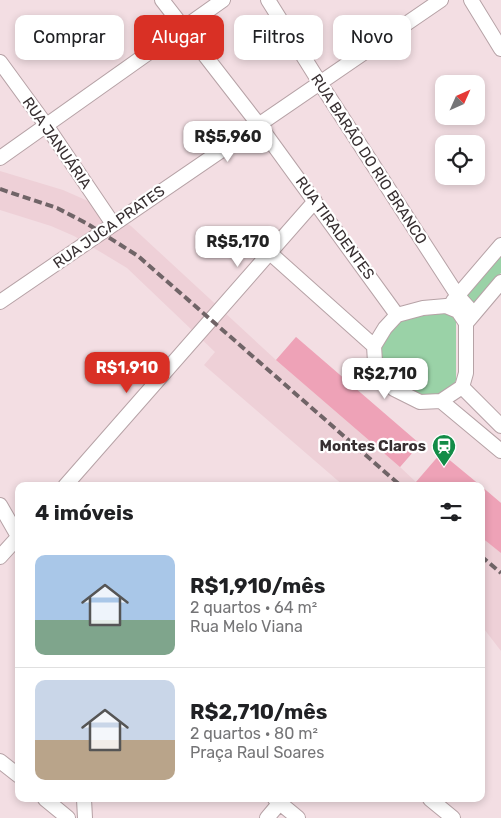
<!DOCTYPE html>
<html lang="pt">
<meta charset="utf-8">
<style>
body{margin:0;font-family:Rubik,sans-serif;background:#f6f6f6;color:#202124;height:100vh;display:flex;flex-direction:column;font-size:19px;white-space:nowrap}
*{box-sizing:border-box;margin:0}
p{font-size:16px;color:#757577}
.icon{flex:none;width:28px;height:28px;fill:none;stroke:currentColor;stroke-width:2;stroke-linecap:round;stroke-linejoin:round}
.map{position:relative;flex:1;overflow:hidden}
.sheet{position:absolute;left:15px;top:482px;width:470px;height:320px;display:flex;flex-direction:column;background:#fff;border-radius:10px;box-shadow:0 2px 8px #0003}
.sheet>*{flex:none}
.banner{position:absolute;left:15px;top:15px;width:471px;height:45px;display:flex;gap:10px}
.needle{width:32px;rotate:45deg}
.buttons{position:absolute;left:435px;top:75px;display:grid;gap:10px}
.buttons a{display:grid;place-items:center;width:50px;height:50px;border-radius:10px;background:#fff;box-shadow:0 2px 8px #0003;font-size:25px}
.price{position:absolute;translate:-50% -42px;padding:0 11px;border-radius:10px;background:#fff;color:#222;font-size:16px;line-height:32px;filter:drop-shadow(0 1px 2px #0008)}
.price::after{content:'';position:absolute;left:50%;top:30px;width:15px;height:11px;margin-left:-8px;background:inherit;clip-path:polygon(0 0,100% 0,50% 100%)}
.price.active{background:#d93025;color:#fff}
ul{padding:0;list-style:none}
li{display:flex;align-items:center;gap:15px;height:125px;padding:0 20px}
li+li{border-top:1px solid #e0e0e0}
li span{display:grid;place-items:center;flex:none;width:140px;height:100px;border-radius:10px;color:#555}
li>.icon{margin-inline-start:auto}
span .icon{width:60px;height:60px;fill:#fffc;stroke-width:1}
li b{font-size:21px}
h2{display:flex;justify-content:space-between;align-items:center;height:60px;padding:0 20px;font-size:21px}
.pill{padding:0 18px;border-radius:10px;background:#fff;box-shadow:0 2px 8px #0003;font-size:18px;line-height:45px}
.pill.active{background:#d93025;color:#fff}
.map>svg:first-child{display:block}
</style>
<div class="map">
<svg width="501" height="818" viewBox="0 0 501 818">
<rect width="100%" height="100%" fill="#f3dee3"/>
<path fill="#eed0d7" d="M0 171 63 190 88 201 131 226 276 360 296 337 420 444 400 467 416 482 441 453 481 486H344L204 365 215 352 127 268 74 236 51 226 0 210Z
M481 486 501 503V651L481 625Z"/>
<path fill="#9ad2a7" d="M501 252V273L474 305 465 294Z
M447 312 454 314 456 320V380L452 390C444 393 432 399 423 398 415 398 389 381 384 374 374 358 385 328 402 321 414 316 434 315 447 312Z"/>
<path fill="#eea2b7" d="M296 337 420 444 400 467 276 360Z
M441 453 481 486H421L416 482Z
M481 486 501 503V553L481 537Z"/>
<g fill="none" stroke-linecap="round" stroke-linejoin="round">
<g stroke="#b6a2a6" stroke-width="16">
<path id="minor" d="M162 0 259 125 397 315
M268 0 320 83 458 296 474 314
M471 0 501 49
M0 62 46 125 113 224
M0 158 223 0
M270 253 374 346
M453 301 501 245
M0 302 441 0
M446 306 458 311 466 323V373L462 387 441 401 420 402 394 389 382 376 375 362 374 346 385 328 397 315 423 308Z
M468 321 501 282
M462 387 501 426
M441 401 501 451
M65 486 315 201
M0 505 19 538
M0 557 19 536
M0 761 19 776
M45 799 68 818
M84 799 85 818
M275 799 298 818
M430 799 453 818
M267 818 283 799"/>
</g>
<use href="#minor" stroke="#fff" stroke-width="14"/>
<path stroke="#706467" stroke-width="4" stroke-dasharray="8 4" stroke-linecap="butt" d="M0 189 57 208 86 223 138 256 401 486
M481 556 501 573"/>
</g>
<defs>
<g id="station-pin" transform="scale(1.25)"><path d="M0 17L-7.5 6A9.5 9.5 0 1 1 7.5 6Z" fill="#128c47" stroke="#fff"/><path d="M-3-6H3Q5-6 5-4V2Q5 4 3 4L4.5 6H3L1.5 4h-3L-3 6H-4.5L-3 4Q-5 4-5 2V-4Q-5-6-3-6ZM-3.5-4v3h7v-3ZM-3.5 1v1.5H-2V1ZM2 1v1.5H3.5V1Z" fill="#fff"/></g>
</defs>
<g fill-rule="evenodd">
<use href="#station-pin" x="444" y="446"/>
</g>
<g text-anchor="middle" stroke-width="4.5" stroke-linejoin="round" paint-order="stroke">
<g font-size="15" fill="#372f31" stroke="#fff">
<text transform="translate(57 143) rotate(55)" y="5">RUA JANUÁRIA</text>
<text transform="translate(369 159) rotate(57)" y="5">RUA BARÃO DO RIO BRANCO</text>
<text transform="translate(109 227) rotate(-35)" y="5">RUA JUCA PRATES</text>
<text transform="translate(335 228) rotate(54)" y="5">RUA TIRADENTES</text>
</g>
<g font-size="15" font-weight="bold" fill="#372f31" stroke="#fff" text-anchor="end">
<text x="426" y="451">Montes Claros</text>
</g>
</g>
</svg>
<div class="buttons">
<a><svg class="needle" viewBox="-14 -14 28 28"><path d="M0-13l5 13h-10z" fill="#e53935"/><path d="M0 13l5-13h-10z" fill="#757577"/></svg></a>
<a><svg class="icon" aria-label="locate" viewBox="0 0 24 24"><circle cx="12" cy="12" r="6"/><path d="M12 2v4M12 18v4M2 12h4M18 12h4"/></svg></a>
</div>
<b class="price" style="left:228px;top:163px">R$5,960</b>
<b class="price" style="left:238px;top:268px">R$5,170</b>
<b class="price active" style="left:127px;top:394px">R$1,910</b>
<b class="price" style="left:385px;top:400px">R$2,710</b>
<div class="banner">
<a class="pill">Comprar</a>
<a class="pill active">Alugar</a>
<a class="pill">Filtros</a>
<a class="pill">Novo</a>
</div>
<section class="sheet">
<h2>4 imóveis<svg class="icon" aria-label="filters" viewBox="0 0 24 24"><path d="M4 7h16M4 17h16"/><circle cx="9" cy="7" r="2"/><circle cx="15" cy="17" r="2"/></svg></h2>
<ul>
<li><span style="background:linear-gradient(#a9c7e8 65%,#7fa58c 0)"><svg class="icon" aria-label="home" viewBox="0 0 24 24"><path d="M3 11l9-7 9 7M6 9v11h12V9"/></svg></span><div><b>R$1,910/mês</b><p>2 quartos · 64 m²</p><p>Rua Melo Viana</p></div></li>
<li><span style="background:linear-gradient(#c9d6e8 60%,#b9a48a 0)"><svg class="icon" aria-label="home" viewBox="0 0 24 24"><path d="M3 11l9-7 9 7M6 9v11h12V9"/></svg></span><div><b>R$2,710/mês</b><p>2 quartos · 80 m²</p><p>Praça Raul Soares</p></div></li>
</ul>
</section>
</div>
